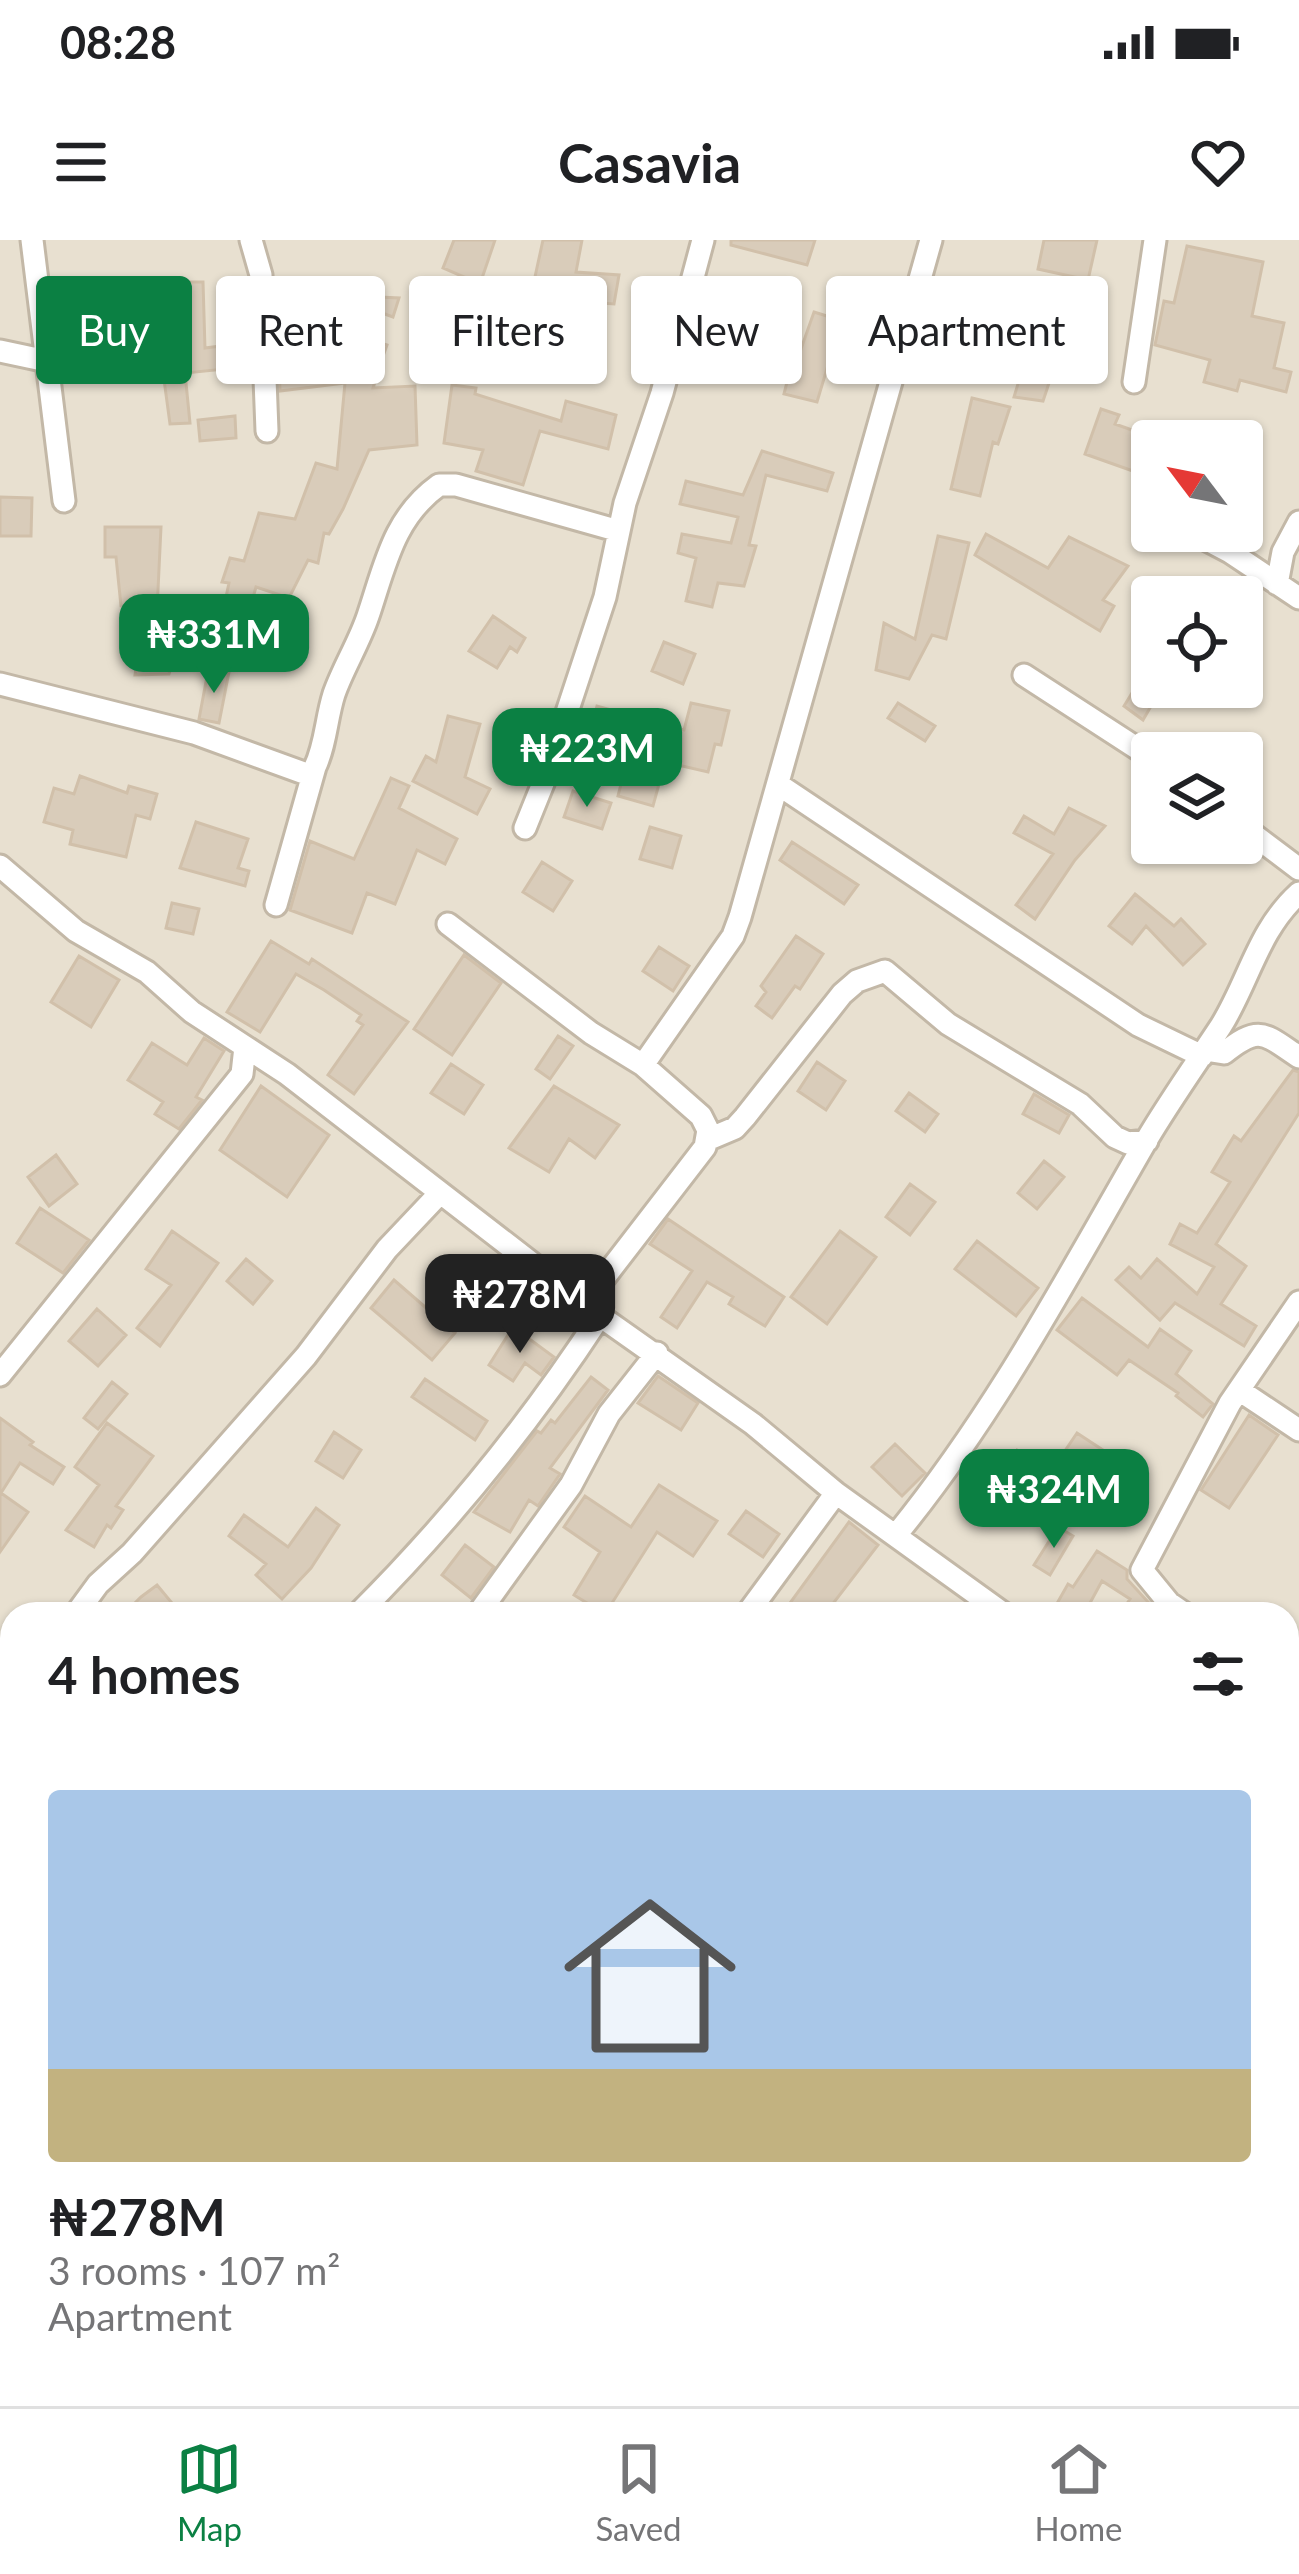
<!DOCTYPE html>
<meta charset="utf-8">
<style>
body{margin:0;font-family:Lato,sans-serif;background:#f2f2f2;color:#202124;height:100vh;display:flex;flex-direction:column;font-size:45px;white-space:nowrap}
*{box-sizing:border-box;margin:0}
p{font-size:39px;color:#757577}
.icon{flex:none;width:66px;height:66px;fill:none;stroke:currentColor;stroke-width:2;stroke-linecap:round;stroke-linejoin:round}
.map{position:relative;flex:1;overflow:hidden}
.drawer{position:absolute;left:0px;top:1362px;width:1299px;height:804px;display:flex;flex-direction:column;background:#fff;border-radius:36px 36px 0 0;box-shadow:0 3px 9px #0004}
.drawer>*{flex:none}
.hud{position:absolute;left:36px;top:36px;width:1227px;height:108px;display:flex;gap:24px}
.needle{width:78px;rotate:302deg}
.buttons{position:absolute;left:1131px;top:180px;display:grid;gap:24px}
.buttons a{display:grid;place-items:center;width:132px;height:132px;border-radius:12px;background:#fff;box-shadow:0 3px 9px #0004;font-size:60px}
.price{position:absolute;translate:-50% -102px;padding:0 27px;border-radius:24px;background:#0b8043;color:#fff;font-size:39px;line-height:78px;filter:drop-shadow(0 3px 6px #0008)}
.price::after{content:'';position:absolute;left:50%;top:72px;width:36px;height:27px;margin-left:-18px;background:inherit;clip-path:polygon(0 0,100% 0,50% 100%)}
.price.selected{background:#222;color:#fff}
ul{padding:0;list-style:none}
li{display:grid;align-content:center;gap:24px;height:636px;padding:0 48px}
li span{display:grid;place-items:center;height:372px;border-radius:12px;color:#555}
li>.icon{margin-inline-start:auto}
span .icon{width:216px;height:216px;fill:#fffc;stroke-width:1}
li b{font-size:51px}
h2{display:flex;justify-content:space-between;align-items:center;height:144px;padding:0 48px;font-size:51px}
.chip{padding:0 42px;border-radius:12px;background:#fff;box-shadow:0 3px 9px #0004;font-size:42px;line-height:108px}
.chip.selected{background:#0b8043;color:#fff}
.status{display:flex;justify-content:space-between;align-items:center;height:84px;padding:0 60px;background:#fff;direction:ltr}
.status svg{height:33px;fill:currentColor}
header{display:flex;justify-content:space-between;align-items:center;height:156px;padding:0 48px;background:#fff;font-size:54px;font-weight:700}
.tabs{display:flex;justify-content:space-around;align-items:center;height:168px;border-top:3px solid #e0e0e0;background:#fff;font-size:33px;color:#757577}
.tabs a{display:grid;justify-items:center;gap:6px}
.tabs .selected{color:#0b8043}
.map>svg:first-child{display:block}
</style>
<div class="status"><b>08:28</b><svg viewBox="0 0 49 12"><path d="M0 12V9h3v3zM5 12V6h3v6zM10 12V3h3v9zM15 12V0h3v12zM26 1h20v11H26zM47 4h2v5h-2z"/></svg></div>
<header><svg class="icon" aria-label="menu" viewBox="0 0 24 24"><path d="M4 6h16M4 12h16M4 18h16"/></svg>Casavia<svg class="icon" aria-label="heart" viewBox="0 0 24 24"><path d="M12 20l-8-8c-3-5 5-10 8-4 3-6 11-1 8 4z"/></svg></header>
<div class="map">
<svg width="1299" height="2166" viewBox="0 0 1299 2166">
<rect width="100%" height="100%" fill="#f3eee3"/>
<path fill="#e8e0d0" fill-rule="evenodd" d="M0 0H1299V2166H326L316 2154H1287V1374H12V1727L0 1716ZM1152 201H1242V291H1152ZM1152 357H1242V447H1152ZM1152 513H1242V603H1152Z"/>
<path fill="#d0eca7" d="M0 1716 12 1727V2146L0 2132Z
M19 2154H316L326 2166H29Z"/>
<path fill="#d9ccba" stroke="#d1c0aa" stroke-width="3" d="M454 0H495L480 44 443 28Z
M543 0H582L576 32 619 35 614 64 570 61 567 75 528 69Z
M731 0H815L807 25 731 5Z
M1044 0H1097L1088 40 1038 29Z
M1187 6 1263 22 1252 76 1284 83 1274 128 1291 132 1286 152 1240 140 1237 151 1204 142 1210 120 1155 105 1164 61 1174 63Z
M352 38 381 51 379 57 399 58 393 77 374 70 365 98 387 105 382 119 359 120 358 130 378 133 373 148 415 146 417 205 369 210 343 269 329 294 324 293 318 323 308 320 289 358 256 347 242 396 219 389 229 343 222 342 230 318 244 321 259 273 295 279 316 223 337 229 345 143 280 151 279 124 329 122 346 61 343 55H347Z
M130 42H203L205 108 236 104 235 128 185 133 190 183 170 184 160 110H164L163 68 128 64Z
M727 43 784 54 777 90 720 79Z
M653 61 670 66 655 121 639 116Z
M1034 68 1065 75 1047 121 1056 122 1043 161 1014 157 1034 91 1030 90Z
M814 72 849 83 831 115 817 162 784 154 796 107 801 109Z
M441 85V118L411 119V86Z
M452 145 476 148 475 154 561 181 566 161 616 175 608 209 540 191 523 245 476 231 483 210 444 203Z
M972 158 1010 167 998 204 993 202 980 256 951 249Z
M1101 169 1119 175 1115 184 1152 197V223L1147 236 1085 214Z
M235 176 236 198 200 201 198 180Z
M762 211 833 233 827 251 766 235 749 305 756 306 744 346 718 343 712 367 686 361 696 318 678 313 682 294 731 303 738 277 680 264 686 241 743 255Z
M0 257 32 258 31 296H0Z
M105 287H161L157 371 121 366 116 317H105Z
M986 294 1048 328 1069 297 1128 326 1103 360 1114 366 1100 391 975 315Z
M938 296 969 303 946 399 932 395 909 439 876 430 884 383 915 399Z
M493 376 525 398 517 412 510 407 497 428 469 411Z
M142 391 181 396 169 434 135 435Z
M664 402 695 414 683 444 652 431Z
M1152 420V447H1162L1143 480 1124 466Z
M208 431 229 432 219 483 199 479Z
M691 463 729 471 721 505 715 504 708 532 665 522 653 566 618 556 629 513 587 502 597 466 684 490Z
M898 463 935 486 925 501 888 478Z
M448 476 480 484 465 537 490 549 477 574 413 541 426 516 436 522Z
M80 536 127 553 129 546 157 554 150 579 136 575 126 617 70 604 73 590 44 582 54 548 74 554Z
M391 538 409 546 399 568 457 599 445 624 417 610 395 664 367 653 352 693 290 670 310 601 354 619Z
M573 551 611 563 602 589 564 577Z
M1069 568 1105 586 1075 620 1035 679 1016 665 1053 614 1014 593 1024 576 1054 594Z
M196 582 248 599 238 628 249 631 245 646 180 628Z
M650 587 681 596 672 628 640 619Z
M792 602 858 645 844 664 780 620Z
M542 622 572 641 553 671 523 652Z
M1135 654 1174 686 1181 679 1205 704 1183 725 1146 686 1132 704 1109 686Z
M172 663 199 669 193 694 166 688Z
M796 696 823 714 800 749 795 746 772 778 756 766 766 752 761 746Z
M271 701 309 724 312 719 408 782 354 854 328 835 363 785 357 781 361 775 324 750 296 734 260 792 227 772Z
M659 707 689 726 673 751 643 731Z
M464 715 501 743 452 815 414 789Z
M79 716 119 740 91 787 51 762Z
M558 796 573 806 550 839 536 829Z
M204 798 224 811 196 857 202 860 179 889 155 874 163 862 128 840 152 803 187 825Z
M817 822 845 841 826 870 798 851Z
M451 824 483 845 464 874 431 853Z
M1293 830 1299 832V873L1216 1004 1246 1026 1221 1064 1256 1086 1244 1106 1175 1063 1160 1080 1116 1040 1129 1027 1141 1038 1157 1019 1197 1054 1214 1027 1170 1004 1180 984 1197 993 1230 942 1212 932 1234 896 1241 901Z
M261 846 329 895 287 957 220 910Z
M554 846 619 885 595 918 569 899 549 932 509 908Z
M909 853 938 874 925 892 896 871Z
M1034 854 1069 875 1059 893 1023 874Z
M56 915 77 944 49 966 28 937Z
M1044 921 1064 937 1037 969 1018 953Z
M910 944 935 962 910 995 886 977Z
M40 968 89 1000 63 1033 17 1003Z
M668 979 784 1057 765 1086 729 1064 733 1057 707 1042 677 1088 661 1077 692 1031 650 1004Z
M172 991 218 1023 160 1106 137 1088 171 1045 146 1029Z
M840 991 876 1017 827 1084 791 1057Z
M977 1001 1038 1048 1016 1076 955 1029Z
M246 1019 272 1041 253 1064 227 1041Z
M394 1040 455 1093 432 1120 371 1068Z
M1082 1058 1148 1107 1160 1089 1191 1111 1176 1134 1213 1164 1203 1177 1176 1156 1178 1153 1129 1120 1117 1135 1057 1090Z
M97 1069 126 1095 98 1126 69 1101Z
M513 1087 554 1117 541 1135 525 1123 513 1141 489 1125Z
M658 1136 698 1163 681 1190 638 1163Z
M591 1137 608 1150 550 1228 560 1234 538 1266 529 1260 510 1292 474 1272 537 1191 541 1193 551 1180 555 1183Z
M425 1139 487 1181 475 1200 412 1157Z
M112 1142 127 1154 98 1189 84 1178Z
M1249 1175 1278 1195 1229 1268 1201 1250Z
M0 1178 33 1202 30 1205 64 1227 53 1244 20 1223 1 1253 28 1272 0 1312Z
M107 1183 153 1216 116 1266 123 1270 111 1288 107 1285 94 1307 66 1290 99 1245 75 1227Z
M334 1192 361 1210 343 1238 316 1221Z
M1077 1193 1112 1216 1094 1244 1070 1228 1057 1253 1050 1249 1040 1267 1033 1263 1023 1285 992 1271 1005 1243 999 1240 1017 1210 1048 1228 1054 1227Z
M895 1204 925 1233 902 1256 872 1227Z
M659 1245 717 1281 693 1316 657 1292 605 1374 574 1355 600 1312 564 1287 585 1256 631 1287Z
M316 1268 339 1285 311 1328 282 1359 256 1335 266 1324 229 1296 244 1275 288 1307Z
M746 1271 779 1294 763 1317 729 1294Z
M849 1282 878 1305 825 1374H782Z
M1058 1287 1073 1296 1050 1335 1034 1325Z
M465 1305 494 1327 471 1358 442 1335Z
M1097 1311 1127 1330V1339L1159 1374H1140L1126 1365 1130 1359 1102 1341 1084 1374H1051L1068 1344 1073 1347Z
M157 1345 181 1374H124L141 1357Z"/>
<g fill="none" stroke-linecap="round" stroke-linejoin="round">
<g stroke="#c3b8a7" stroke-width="27">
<path id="minor" d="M32 0 64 261
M251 0 261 35 267 191
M0 111 47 121
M1134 142 1155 0
M1151 271H1152
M1190 291 1230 312 1299 358
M1277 344 1283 312 1299 282
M1024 435 1152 518
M0 444 194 493 312 536
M779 545 1138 785 1202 816
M1242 586 1299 629
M525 588 546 536 605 357 625 263 662 153 703 0
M0 626 76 691 147 732 192 772 287 834 600 1076 753 1184 836 1253 1004 1374
M276 665 315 527C326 504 326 479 334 454 343 428 359 403 368 376 385 326 393 278 439 245H456L619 291
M448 684 591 793 643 825 701 876 708 890 705 907 594 1051 592 1070
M1205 810 1224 813C1260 784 1264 794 1299 817
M643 825 733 696 740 677 931 0
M709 899 735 888 745 877 842 754 857 741 885 731 948 784 1080 864 1115 897 1128 903 1147 901
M0 1135 242 834 245 807
M1239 1150 1299 1190
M896 1295C995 1174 1068 1036 1146 901 1169 862 1196 824 1221 786 1249 741 1258 690 1299 653
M76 1374 98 1344 132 1313 306 1116 387 1009 440 953
M358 1374C449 1283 530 1183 600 1076
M478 1374 571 1245 609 1174 657 1113
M747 1374 836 1253
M1185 1374 1169 1363 1142 1330 1230 1163 1299 1062
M1287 1444 1299 1452
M0 1475 12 1459
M1287 1597 1299 1605
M1287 1769 1299 1753
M551 2154 568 2166
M916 2154 934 2166
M1000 2166 1009 2154
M1284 2166 1299 2145"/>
</g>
<use href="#minor" stroke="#fff" stroke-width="21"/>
</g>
</svg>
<div class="buttons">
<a><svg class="needle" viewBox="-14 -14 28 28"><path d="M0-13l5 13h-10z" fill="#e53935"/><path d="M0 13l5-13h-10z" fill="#757577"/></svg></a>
<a><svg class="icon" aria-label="locate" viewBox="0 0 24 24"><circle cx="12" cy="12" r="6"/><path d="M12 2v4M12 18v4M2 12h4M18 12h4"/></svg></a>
<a><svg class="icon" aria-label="layers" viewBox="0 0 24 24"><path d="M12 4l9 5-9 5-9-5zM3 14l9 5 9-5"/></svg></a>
</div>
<b class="price" style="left:214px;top:456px">₦331M</b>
<b class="price" style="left:587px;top:570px">₦223M</b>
<b class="price selected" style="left:520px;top:1116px">₦278M</b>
<b class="price" style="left:1054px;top:1311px">₦324M</b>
<div class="hud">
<a class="chip selected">Buy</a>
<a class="chip">Rent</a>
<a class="chip">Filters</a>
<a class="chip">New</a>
<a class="chip">Apartment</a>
</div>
<section class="drawer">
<h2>4 homes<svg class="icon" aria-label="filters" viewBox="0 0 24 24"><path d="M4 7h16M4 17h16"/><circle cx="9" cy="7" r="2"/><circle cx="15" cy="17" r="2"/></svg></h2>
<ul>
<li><span style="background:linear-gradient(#a9c7e8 75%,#c2b280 0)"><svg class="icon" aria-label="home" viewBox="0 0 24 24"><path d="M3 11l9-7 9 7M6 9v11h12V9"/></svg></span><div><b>₦278M</b><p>3 rooms · 107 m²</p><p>Apartment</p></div></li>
</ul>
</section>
</div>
<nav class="tabs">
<a class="selected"><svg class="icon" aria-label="map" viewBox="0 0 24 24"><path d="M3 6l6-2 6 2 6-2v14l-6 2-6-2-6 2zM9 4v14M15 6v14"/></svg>Map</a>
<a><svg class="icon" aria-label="saved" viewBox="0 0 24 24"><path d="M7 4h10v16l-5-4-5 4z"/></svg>Saved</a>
<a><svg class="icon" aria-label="home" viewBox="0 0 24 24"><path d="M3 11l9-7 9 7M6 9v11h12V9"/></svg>Home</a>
</nav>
